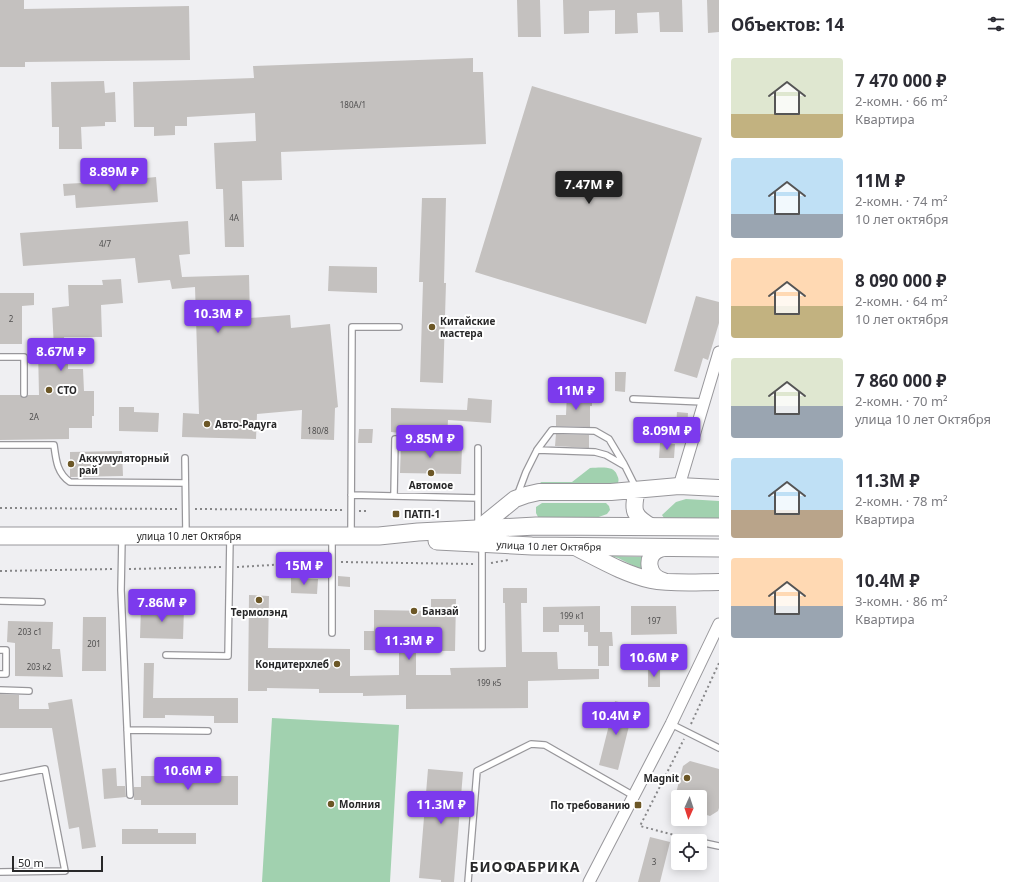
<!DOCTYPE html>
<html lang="ru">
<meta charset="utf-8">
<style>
body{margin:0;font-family:"Noto Sans",sans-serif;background:#f2f2f3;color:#2b2b33;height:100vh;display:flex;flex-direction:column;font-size:15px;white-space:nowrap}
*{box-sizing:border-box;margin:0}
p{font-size:13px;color:#7c7c81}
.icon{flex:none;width:22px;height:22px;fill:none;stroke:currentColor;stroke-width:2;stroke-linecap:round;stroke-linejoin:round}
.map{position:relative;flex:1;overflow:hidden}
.panel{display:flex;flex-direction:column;background:#fff;width:300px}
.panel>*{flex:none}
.needle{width:26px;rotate:183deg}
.fabs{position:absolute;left:671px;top:790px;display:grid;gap:8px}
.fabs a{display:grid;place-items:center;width:36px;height:36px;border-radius:4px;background:#fff;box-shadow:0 2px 10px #0003;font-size:20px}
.scale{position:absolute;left:12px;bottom:10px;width:91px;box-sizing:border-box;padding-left:4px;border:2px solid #282829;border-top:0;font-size:11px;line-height:14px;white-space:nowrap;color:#282829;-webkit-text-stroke:3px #fff;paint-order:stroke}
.price{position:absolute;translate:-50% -34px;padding:0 9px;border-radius:4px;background:#7c3aed;color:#fff;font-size:13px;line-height:26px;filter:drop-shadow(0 1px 2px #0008)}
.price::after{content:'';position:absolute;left:50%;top:24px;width:12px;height:9px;margin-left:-6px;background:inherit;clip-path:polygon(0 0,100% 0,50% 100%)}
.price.active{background:#222;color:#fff}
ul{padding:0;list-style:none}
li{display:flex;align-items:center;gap:12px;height:100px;padding:0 12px}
li span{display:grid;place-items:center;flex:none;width:112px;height:80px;border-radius:4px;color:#555}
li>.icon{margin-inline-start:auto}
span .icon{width:48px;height:48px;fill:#fffc;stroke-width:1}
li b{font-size:17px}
h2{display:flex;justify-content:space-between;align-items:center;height:48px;padding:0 12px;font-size:17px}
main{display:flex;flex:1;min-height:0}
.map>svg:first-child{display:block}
</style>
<main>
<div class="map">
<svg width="719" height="882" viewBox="0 0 719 882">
<rect width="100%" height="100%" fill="#efeff2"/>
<path fill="#a1d1af" d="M590 468C599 468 614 465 617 475 619 479 619 481 617 485H544L540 482H572Z
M686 499 719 501V518H664L662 515 676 502Z
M542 503H606L609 506 610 510 607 514 596 518 538 517 536 513V507Z
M610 556 643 557 647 569 642 570 618 558Z
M272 718 399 725 390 882H262Z"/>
<path fill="#c4c1bf" d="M0 0H24V9L189 6 190 60 25 62V67H0Z
M517 0H540L541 37H518Z
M563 0H682L683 32H660L659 12 637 13 638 33 615 34V10L589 11V33L564 34Z
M707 0H719V32L708 33Z
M473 58V72H483L486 144 281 152 282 180 242 181 244 247H225L223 189H216L214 143 256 141 255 113 187 117V126H175V135L154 136V127H134L133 82 196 80 254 78 253 66Z
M104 81 105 93 115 92 116 122H105V126L81 127 82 149H59V127H52L51 82Z
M532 86 702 138 646 324 475 272Z
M136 175V179L156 177 158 202 76 208 75 195 64 196 63 184 100 182 99 177Z
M422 198H446L444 283H446L443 383 420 382 423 282H419Z
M188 221 190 254 179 255 182 277 249 275 250 318 290 315 291 328 330 324 338 407 335 408 334 440 301 439 302 410 257 414 256 439 182 437 183 413 199 414 195 287 172 289 170 280 138 283 135 258 23 266 20 233Z
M329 266 377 267V293L328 291Z
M121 279 123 303 101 305 102 337H64L66 357H68V369H83L84 391H94V416H92V428H69V439L0 440V395H20L22 397 24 398 26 397 28 395H39L38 349H54L52 308 69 306 68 285H103L102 280Z
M0 293H34V305L22 306V344H0Z
M696 296 719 302V323L708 360 703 358 697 378 674 371Z
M615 372H626L625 392 615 391Z
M567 392 592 393V406H590V427L556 426V415H566Z
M468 398 492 400 491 423 448 420 447 437 401 435V433L391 432V408L467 410Z
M119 407H134V412L159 413 158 432 119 431Z
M677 412 688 413 687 428 676 427Z
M359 429H373L372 443H358Z
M556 434 589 435V448L555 446Z
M401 443 447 445V446L462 447 461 474 400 473Z
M660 443 675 444 674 458H659Z
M122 451 123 476 70 477V452Z
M338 576 350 577V587L338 586Z
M291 578 318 579 317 594 291 593Z
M503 588H527V603H521L522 652H557L558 669H599V679L528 681V708L406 709V695L363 696V693H319V689L267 688V691H248L249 595 269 596 268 648 350 649V676L399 675V651L364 650V631H374V610L431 611V599H456L455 651H416V675H451L450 668 506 667 505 603H503Z
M600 606V632H612L613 646H609V666H598V646H588V632H584V625H559V632H543V607Z
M631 606H676L677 634 631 635Z
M141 607 184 608 183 639 140 638Z
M83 617H106V671H82Z
M8 621 53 622 52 649H60L63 677 15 676V643L7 642Z
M144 663H154L153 698H238V723H214V716L165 715V718H143Z
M648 670H660V687H648Z
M0 694 19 695V709H49L48 703 72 699 96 847 82 849 79 827 69 829 52 728H0Z
M615 701 634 706 618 770 599 765Z
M690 761 719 769V808L718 811 710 816 700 813V797H675L683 766Z
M116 768 117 786H125L126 797 104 799 102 769Z
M428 769 463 772 454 882H441V880L419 878Z
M141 776H238V805H141V800H134V787H141Z
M122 829H158V833H196V844H122Z
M650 837 670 842 660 882H638Z"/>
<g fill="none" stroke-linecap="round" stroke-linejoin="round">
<g stroke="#98979b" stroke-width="8">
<path id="lane" d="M0 357H24V394
M633 399 704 402
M0 445H54C56 460 57 473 70 482L185 483
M537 450 552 430 595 431 609 439 624 464
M185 458 186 534
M351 495 478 498
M394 496 395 439 446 441
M517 496 526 472 537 450 595 452 606 455 625 466 636 488
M478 526V448
M351 534 352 327H399
M122 538 121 590 130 795
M0 601 42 602
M332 633V538
M482 648V545
M0 650H6V674H0
M166 655 228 656 230 538
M0 690 29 691
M671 724 719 748
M127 730 208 731
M0 778 45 769 65 871 0 872
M691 840 698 841
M700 842 719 846
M468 882 477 771 531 744 545 745 634 796"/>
</g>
<g stroke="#98979b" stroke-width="13">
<path id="street" d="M679 486 719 352
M589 882 671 724 719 624"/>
</g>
<g stroke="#98979b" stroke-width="18">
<path id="secondary" d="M637 490C632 511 633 516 652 527
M478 529 515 499 526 495 539 492H611L679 486 719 488
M575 547C599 559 624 574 651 580 671 584 699 582 719 582
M664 581C648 578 643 555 660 549 662 548 664 548 666 548"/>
</g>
<g stroke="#98979b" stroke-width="19">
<g id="primary">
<path id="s1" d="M0 536H379L418 532 536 526 719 527"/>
<path id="s2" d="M437 541 532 546 719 548"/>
</g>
</g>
<path stroke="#868688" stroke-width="2" stroke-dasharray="2 3" stroke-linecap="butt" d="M0 508 178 509
M195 509 342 510
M359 511H369
M341 562 475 564
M491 563 508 560
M237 567 323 562
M129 569 221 567
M0 571 113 569
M691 724 719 663
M682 837 640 826 684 739"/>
<use href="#lane" stroke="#fff" stroke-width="5.5"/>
<use href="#street" stroke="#fff" stroke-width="11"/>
<use href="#secondary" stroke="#fff" stroke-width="16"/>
<use href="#primary" stroke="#fff" stroke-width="17"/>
</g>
<g fill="#6c5726" stroke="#fff" stroke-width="1.5">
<circle cx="432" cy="327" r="4"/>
<circle cx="49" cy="390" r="4"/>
<circle cx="207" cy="424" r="4"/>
<circle cx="71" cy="464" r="4"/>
<circle cx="431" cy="473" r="4"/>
<rect x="392" y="510" width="8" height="8" rx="2"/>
<circle cx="259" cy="600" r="4"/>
<circle cx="414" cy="611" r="4"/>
<circle cx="337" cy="664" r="4"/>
<circle cx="687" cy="778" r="4"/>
<circle cx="331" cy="804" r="4"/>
<rect x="634" y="801" width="8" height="8" rx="2"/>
</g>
<g text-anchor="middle" stroke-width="4" stroke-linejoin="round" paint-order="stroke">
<g font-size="8" fill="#4f4e4e">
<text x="353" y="108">180А/1</text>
<text x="234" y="221">4А</text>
<text x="105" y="247">4/7</text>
<text x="11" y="322">2</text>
<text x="34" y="420">2А</text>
<text x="318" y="434">180/8</text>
<text x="572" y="619">199 к1</text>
<text x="654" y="624">197</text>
<text x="30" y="635">203 с1</text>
<text x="94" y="647">201</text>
<text x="39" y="670">203 к2</text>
<text x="489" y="686">199 к5</text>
<text x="654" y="865">3</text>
</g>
<g font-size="10" font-weight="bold" fill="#282829" stroke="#fff" text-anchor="start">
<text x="440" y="325">Китайские<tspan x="440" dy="12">мастера</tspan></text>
<text x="57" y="394">СТО</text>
<text x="215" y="428">Авто-Радуга</text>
<text x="79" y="462">Аккумуляторный<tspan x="79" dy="12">рай</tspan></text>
<text x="431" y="489" text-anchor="middle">Автомое</text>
<text x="404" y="518">ПАТП-1</text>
<text x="422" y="615">Банзай</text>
<text x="259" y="616" text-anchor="middle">Термолэнд</text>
<text x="329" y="668" text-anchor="end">Кондитерхлеб</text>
<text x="679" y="782" text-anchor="end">Magnit</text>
<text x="339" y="808">Молния</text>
<text x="630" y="809" text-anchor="end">По требованию</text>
</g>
<g font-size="10" fill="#282829" stroke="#fff">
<text dy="4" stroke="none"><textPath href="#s1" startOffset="189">улица 10 лет Октября</textPath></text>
<text dy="4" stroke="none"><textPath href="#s2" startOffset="112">улица 10 лет Октября</textPath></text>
</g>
<g font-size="14" font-weight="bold" letter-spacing="1" fill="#282829" stroke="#fff">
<text x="525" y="872">БИОФАБРИКА</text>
</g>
</g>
</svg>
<div class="fabs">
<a><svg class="needle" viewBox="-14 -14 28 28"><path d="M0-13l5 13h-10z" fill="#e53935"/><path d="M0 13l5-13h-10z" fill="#7c7c81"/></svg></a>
<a><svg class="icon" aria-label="locate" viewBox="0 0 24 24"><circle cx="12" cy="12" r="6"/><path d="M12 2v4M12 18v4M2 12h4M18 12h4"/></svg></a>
</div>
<div class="scale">50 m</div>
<b class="price" style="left:114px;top:192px">8.89M ₽</b>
<b class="price active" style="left:589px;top:205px">7.47M ₽</b>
<b class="price" style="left:218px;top:334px">10.3M ₽</b>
<b class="price" style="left:61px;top:372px">8.67M ₽</b>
<b class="price" style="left:576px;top:411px">11M ₽</b>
<b class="price" style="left:667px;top:451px">8.09M ₽</b>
<b class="price" style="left:430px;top:459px">9.85M ₽</b>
<b class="price" style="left:304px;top:586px">15M ₽</b>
<b class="price" style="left:162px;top:623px">7.86M ₽</b>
<b class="price" style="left:409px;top:661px">11.3M ₽</b>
<b class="price" style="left:654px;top:678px">10.6M ₽</b>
<b class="price" style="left:616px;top:736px">10.4M ₽</b>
<b class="price" style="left:188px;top:791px">10.6M ₽</b>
<b class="price" style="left:441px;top:825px">11.3M ₽</b>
</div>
<section class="panel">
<h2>Объектов: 14<svg class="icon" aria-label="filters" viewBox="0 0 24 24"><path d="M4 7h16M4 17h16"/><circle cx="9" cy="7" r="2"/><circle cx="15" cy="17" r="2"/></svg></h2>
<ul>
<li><span style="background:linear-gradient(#dfe7d0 70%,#c2b280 0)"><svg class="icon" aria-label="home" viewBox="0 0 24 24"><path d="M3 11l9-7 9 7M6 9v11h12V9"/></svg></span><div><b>7 470 000 ₽</b><p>2-комн. · 66 m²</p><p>Квартира</p></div></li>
<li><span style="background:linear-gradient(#bfe0f5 70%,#9aa5b1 0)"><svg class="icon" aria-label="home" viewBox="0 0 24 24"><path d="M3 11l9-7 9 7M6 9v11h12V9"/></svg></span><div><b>11M ₽</b><p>2-комн. · 74 m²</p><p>10 лет октября</p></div></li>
<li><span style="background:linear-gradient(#ffd9b3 60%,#c2b280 0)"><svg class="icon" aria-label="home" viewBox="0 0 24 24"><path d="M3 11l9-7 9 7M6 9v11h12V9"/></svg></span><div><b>8 090 000 ₽</b><p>2-комн. · 64 m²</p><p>10 лет октября</p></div></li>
<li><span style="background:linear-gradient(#dfe7d0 60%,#9aa5b1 0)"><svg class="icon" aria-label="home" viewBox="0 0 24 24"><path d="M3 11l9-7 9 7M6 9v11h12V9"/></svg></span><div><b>7 860 000 ₽</b><p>2-комн. · 70 m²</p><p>улица 10 лет Октября</p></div></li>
<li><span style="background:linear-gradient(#bfe0f5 65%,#b9a48a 0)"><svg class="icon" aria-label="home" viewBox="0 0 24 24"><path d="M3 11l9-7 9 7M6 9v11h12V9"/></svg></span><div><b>11.3M ₽</b><p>2-комн. · 78 m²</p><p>Квартира</p></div></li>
<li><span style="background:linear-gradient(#ffd9b3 60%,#9aa5b1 0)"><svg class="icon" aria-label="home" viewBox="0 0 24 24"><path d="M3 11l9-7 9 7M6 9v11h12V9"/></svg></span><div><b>10.4M ₽</b><p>3-комн. · 86 m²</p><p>Квартира</p></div></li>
</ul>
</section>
</main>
